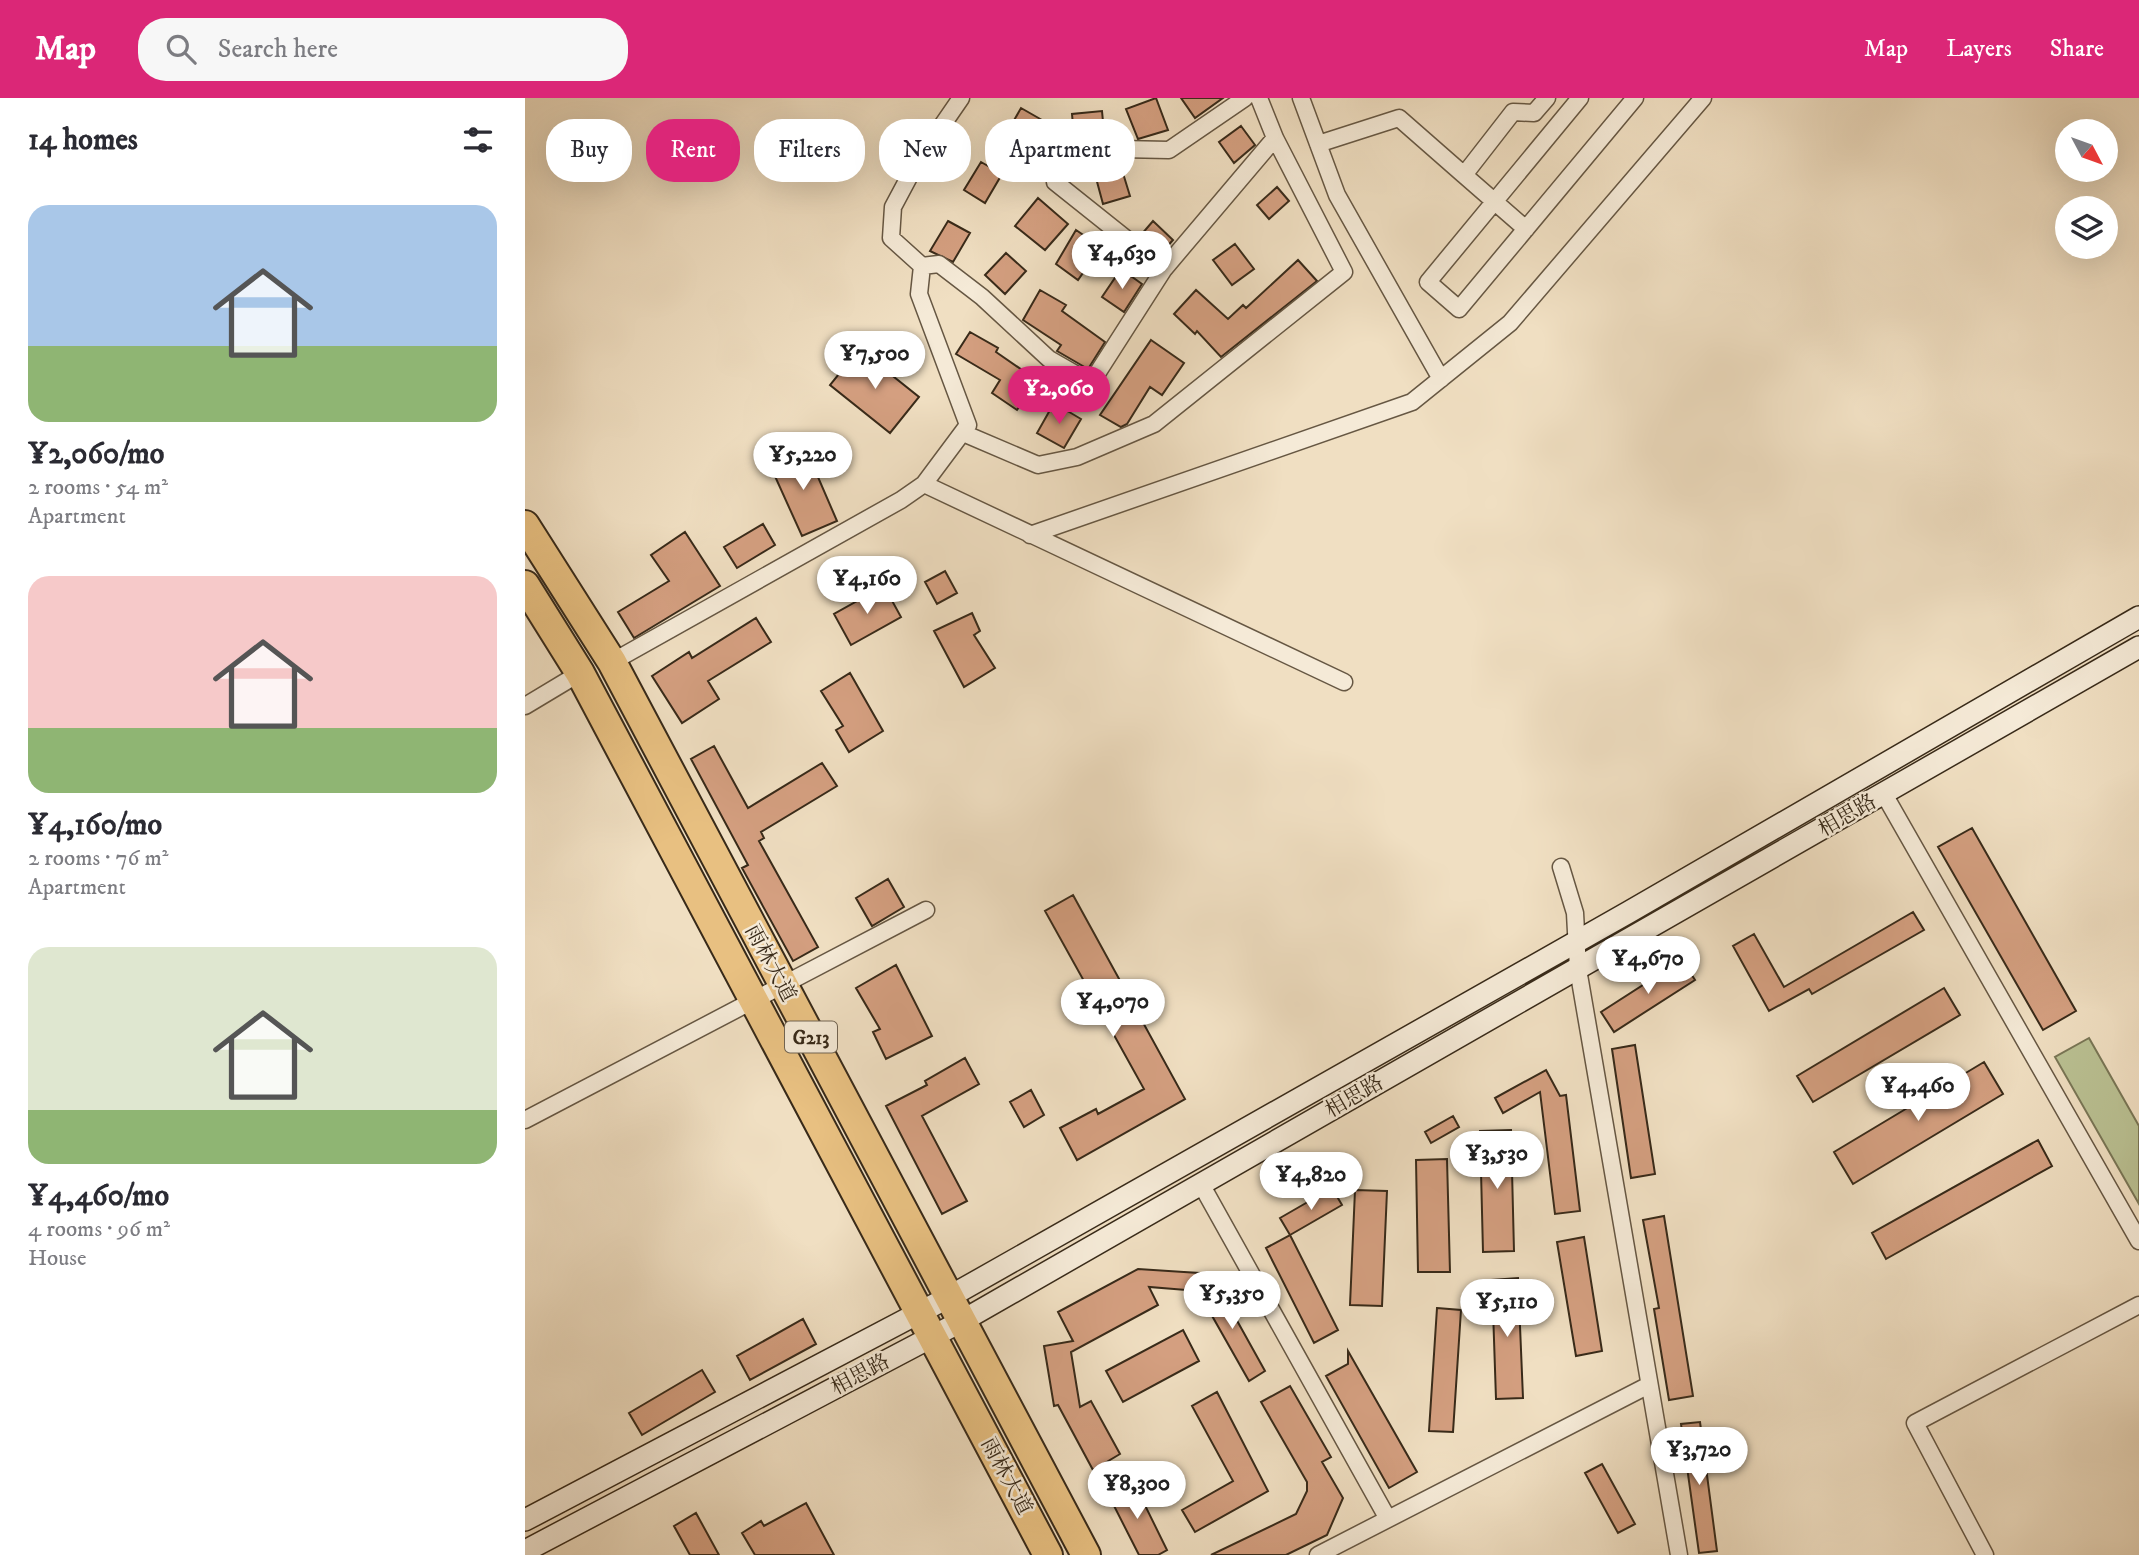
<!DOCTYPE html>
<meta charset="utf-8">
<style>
body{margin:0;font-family:"IM FELL DW Pica","Noto Serif SC",serif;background:#f7f7f7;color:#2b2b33;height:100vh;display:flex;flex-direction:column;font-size:26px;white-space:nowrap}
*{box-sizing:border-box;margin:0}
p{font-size:23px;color:#7c7c81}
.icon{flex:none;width:38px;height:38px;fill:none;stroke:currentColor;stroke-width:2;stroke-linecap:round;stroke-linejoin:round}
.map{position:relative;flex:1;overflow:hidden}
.sheet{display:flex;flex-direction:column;background:#fff;width:525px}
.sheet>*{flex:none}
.banner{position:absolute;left:21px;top:21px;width:665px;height:63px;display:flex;gap:14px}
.needle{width:46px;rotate:131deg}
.buttons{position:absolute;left:1530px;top:21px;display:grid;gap:14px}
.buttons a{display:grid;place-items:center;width:63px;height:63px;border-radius:50%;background:#fff;box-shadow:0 7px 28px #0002;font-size:35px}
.price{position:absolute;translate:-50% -60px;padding:0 16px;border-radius:24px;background:#fff;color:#222;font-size:23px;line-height:46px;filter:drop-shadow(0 2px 4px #0008)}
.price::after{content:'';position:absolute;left:50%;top:42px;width:21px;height:16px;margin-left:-10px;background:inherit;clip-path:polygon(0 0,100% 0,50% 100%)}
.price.selected{background:#db2777;color:#fff}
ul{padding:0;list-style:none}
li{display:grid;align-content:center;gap:14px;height:371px;padding:0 28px}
li span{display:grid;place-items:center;height:217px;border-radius:21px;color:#555}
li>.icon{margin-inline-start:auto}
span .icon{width:126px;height:126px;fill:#fffc;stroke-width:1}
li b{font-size:30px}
h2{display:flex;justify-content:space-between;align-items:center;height:84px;padding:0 28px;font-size:30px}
.pill{padding:0 24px;border-radius:28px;background:#fff;box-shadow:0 7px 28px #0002;font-size:24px;line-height:63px}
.pill.selected{background:#db2777;color:#fff}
header{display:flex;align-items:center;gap:42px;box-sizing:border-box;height:98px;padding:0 35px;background:#db2777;color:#fff}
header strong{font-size:33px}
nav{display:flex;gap:38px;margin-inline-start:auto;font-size:24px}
.search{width:490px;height:63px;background:#f7f7f7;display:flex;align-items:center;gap:18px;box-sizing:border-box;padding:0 24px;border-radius:28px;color:#7c7c81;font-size:26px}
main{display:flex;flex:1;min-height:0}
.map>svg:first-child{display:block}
</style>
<header>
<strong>Map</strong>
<div class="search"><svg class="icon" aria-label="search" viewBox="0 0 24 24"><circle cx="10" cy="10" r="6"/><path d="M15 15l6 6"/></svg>Search here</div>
<nav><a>Map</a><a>Layers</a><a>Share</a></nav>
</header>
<main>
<section class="sheet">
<h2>14 homes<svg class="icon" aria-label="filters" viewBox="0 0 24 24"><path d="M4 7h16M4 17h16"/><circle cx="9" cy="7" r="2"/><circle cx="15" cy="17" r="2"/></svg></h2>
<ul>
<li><span style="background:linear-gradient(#a9c7e8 65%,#8fb573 0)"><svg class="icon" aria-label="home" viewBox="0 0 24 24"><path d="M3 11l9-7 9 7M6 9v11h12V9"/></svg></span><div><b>¥2,060/mo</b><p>2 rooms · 54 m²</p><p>Apartment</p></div></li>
<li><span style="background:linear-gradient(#f6c9c9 70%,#8fb573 0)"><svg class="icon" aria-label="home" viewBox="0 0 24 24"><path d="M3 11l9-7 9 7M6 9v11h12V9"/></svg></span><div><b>¥4,160/mo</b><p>2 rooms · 76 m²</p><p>Apartment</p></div></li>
<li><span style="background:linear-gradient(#dfe7d0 75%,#8fb573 0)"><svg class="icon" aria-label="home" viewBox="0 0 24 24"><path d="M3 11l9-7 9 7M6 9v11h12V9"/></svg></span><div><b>¥4,460/mo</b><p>4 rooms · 96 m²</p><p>House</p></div></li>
</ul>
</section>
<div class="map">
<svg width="1614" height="1457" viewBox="0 0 1614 1457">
<rect width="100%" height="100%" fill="#f0dfc2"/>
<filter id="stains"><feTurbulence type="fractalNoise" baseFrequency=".00286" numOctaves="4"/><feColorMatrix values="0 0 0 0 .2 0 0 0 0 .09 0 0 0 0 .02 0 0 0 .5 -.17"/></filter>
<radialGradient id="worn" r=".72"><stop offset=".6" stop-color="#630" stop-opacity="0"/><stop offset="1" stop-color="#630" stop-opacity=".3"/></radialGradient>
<path fill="#bac193" stroke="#797656" stroke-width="2" d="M1564 940 1614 1028V1106L1530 959Z"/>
<path fill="#d49f80" stroke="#382a19" stroke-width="2" d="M631 0 643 32 613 41 601 11Z
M656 0H698L670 20Z
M496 10 524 26 511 49 483 33Z
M577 13 580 45 550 50 547 16Z
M716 28 730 47 709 65 694 44Z
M456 64 477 76 460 105 439 92Z
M597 72 605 98 578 106 571 80Z
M752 89 764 103 744 121 732 107Z
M513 100 543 126 520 152 490 128Z
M423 123 445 135 428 164 405 153Z
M628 123 648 142 636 155 616 137Z
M551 132 576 149 553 182 531 166Z
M710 146 729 171 707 187 688 162Z
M481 155 501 173 480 196 460 177Z
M773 162 792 183 696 259 672 233 670 236 649 216 671 192 703 221 718 207 721 210Z
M596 171 617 186 599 214 577 199Z
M515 192 541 207 537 213 580 244 563 271 532 253 536 247 498 222Z
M445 234 473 250 471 254 513 283 492 312 467 295 475 282 431 256Z
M626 242 659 265 637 297 625 289 602 326 596 329 575 317Z
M334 251 394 299 365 335 305 287Z
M529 305 556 321 539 350 512 335Z
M280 349 312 423 277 438 244 365Z
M238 426 250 447 212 470 199 449Z
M160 434 195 488 109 540 93 514 144 483 126 457Z
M420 473 432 495 412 506 400 484Z
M359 488 376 519 326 547 309 516Z
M447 515 455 533 449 537 470 570 439 589 409 533Z
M231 520 246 544 183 583 194 601 157 625 127 578 164 554 167 560Z
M325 575 358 633 324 654 311 632 318 628 296 593Z
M189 648 223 710 297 665 312 688 236 734 239 740 234 743 293 849 268 863 217 770 223 767 166 661Z
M1447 730 1551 913 1518 932 1413 749Z
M363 781 379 809 347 828 331 800Z
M548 797 660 1001 552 1062 535 1030 571 1011 573 1016 619 991 520 813Z
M1388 814 1399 832 1287 896 1284 891 1244 913 1208 848 1229 836 1259 889Z
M1157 862 1170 882 1089 934 1076 914Z
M371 867 407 938 361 961 348 934 355 931 331 890Z
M1419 890 1435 917 1288 1004 1272 978Z
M1110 947 1130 1076 1106 1080 1087 951Z
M440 960 454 986 397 1018 442 1103 417 1116 361 1008 402 987 400 983Z
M1459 964 1478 996 1328 1086 1309 1054Z
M1021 972 1035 998 1041 997 1055 1113 1030 1116 1015 994 978 1015 970 1000Z
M506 992 519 1017 499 1029 485 1004Z
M928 1018 934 1029 906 1045 900 1034Z
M986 1032 989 1153 958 1154 955 1033Z
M1513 1042 1527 1068 1361 1161 1347 1135Z
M922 1061 925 1174H893L891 1062Z
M807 1090 817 1107 765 1137 755 1120Z
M830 1092 862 1093 857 1208 825 1207Z
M1139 1118 1168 1298 1144 1302 1129 1211 1134 1210 1118 1122Z
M765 1137 813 1232 789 1245 741 1150Z
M1059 1139 1077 1253 1051 1258 1032 1144Z
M613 1171 674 1175 673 1193 624 1189 633 1207 546 1254 555 1309 566 1303 595 1356 568 1372 533 1307 529 1308 519 1248 548 1243 533 1214Z
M993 1180 998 1300 971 1301 967 1182Z
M690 1183 740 1273 724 1283 673 1193Z
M912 1210 936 1212 928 1334 904 1333Z
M278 1221 291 1246 225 1282 212 1258Z
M658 1232 674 1263 598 1304 581 1273Z
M823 1253 892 1374 864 1390 801 1278 823 1266Z
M177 1272 190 1294 117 1337 104 1315Z
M765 1288 806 1359 797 1364 818 1400 802 1437 761 1457H686L771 1416 782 1393V1384L736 1304Z
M692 1294 743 1393 670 1434 657 1412 708 1383 667 1308Z
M1175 1324 1192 1453 1174 1455 1156 1326Z
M1077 1366 1110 1426 1093 1435 1060 1375Z
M608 1383 642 1452 633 1457H614L583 1396Z
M281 1405 309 1457H230L217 1435 236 1423 239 1428Z
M171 1415 194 1457H165L149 1428Z"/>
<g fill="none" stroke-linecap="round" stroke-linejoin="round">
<g stroke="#665743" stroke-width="19">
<path id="street" d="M776 0 812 97 916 281
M1055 0 903 184 934 211 1110 0
M793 46 874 20 939 77 988 14 1009 15 1022 0
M939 77 1001 131
M397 168 366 140 368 109 392 64 436 0
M639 171 750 40
M438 335 513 367 552 359 629 326 819 174 750 40 734 0
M399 386 819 584
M505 437 887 304 985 225 1178 0
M87 564 376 402 399 386 443 327 394 196 397 168 414 166 457 199 524 261 566 285 639 171 530 84 532 70 595 51 644 52 720 0
M0 608 55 575
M1359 696 1614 1143
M1036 769 1050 815 1053 871 1154 1457
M0 1022 401 812
M676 1086 863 1421
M793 1457 1124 1287
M1460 1457 1390 1325 1614 1207"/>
</g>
<g stroke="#382a19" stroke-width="24">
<path id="secondary" d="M0 1422 424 1199 1104 814 1614 519
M0 1453 437 1223 1614 549"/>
</g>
<g stroke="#382a19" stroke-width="32">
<path id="highway" d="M0 427 87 564 561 1457
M0 487 55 575 523 1457"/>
</g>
<use href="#street" stroke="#f5ead7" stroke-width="16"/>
<use href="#secondary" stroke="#f5ead7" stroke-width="21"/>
<use href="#highway" stroke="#e8c081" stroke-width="28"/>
</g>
<g text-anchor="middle" stroke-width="5" stroke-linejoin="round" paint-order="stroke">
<rect fill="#f5ead7" stroke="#716452" stroke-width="2" x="260" y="923.5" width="52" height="31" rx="5"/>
<g font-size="19" font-weight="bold" fill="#382a19">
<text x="286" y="946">G213</text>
</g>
<g font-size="21" fill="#382a19" stroke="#f5ead7">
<text transform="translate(1322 717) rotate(-30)" y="7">相思路</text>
<text transform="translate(246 865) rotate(62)" y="7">雨林大道</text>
<text transform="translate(829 998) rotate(-30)" y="7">相思路</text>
<text transform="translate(335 1276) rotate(-28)" y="7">相思路</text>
<text transform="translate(482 1378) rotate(62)" y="7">雨林大道</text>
</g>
</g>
<rect width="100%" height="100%" filter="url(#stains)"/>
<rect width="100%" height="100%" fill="url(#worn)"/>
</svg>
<div class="buttons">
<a><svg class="needle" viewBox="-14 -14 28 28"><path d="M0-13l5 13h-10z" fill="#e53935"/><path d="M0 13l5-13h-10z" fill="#7c7c81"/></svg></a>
<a><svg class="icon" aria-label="layers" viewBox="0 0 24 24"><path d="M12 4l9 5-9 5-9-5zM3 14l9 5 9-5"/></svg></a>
</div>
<b class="price" style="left:597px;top:193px">¥4,630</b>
<b class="price" style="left:350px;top:293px">¥7,500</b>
<b class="price selected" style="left:534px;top:328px">¥2,060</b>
<b class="price" style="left:278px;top:394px">¥5,220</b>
<b class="price" style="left:342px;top:518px">¥4,160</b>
<b class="price" style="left:1123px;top:898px">¥4,670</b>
<b class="price" style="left:588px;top:941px">¥4,070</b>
<b class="price" style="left:1393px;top:1025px">¥4,460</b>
<b class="price" style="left:972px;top:1093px">¥3,530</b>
<b class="price" style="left:786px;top:1114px">¥4,820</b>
<b class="price" style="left:707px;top:1233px">¥5,350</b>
<b class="price" style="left:982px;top:1241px">¥5,110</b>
<b class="price" style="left:1174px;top:1389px">¥3,720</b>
<b class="price" style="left:612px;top:1423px">¥8,300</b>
<div class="banner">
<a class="pill">Buy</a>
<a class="pill selected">Rent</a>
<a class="pill">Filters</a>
<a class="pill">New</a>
<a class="pill">Apartment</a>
</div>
</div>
</main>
